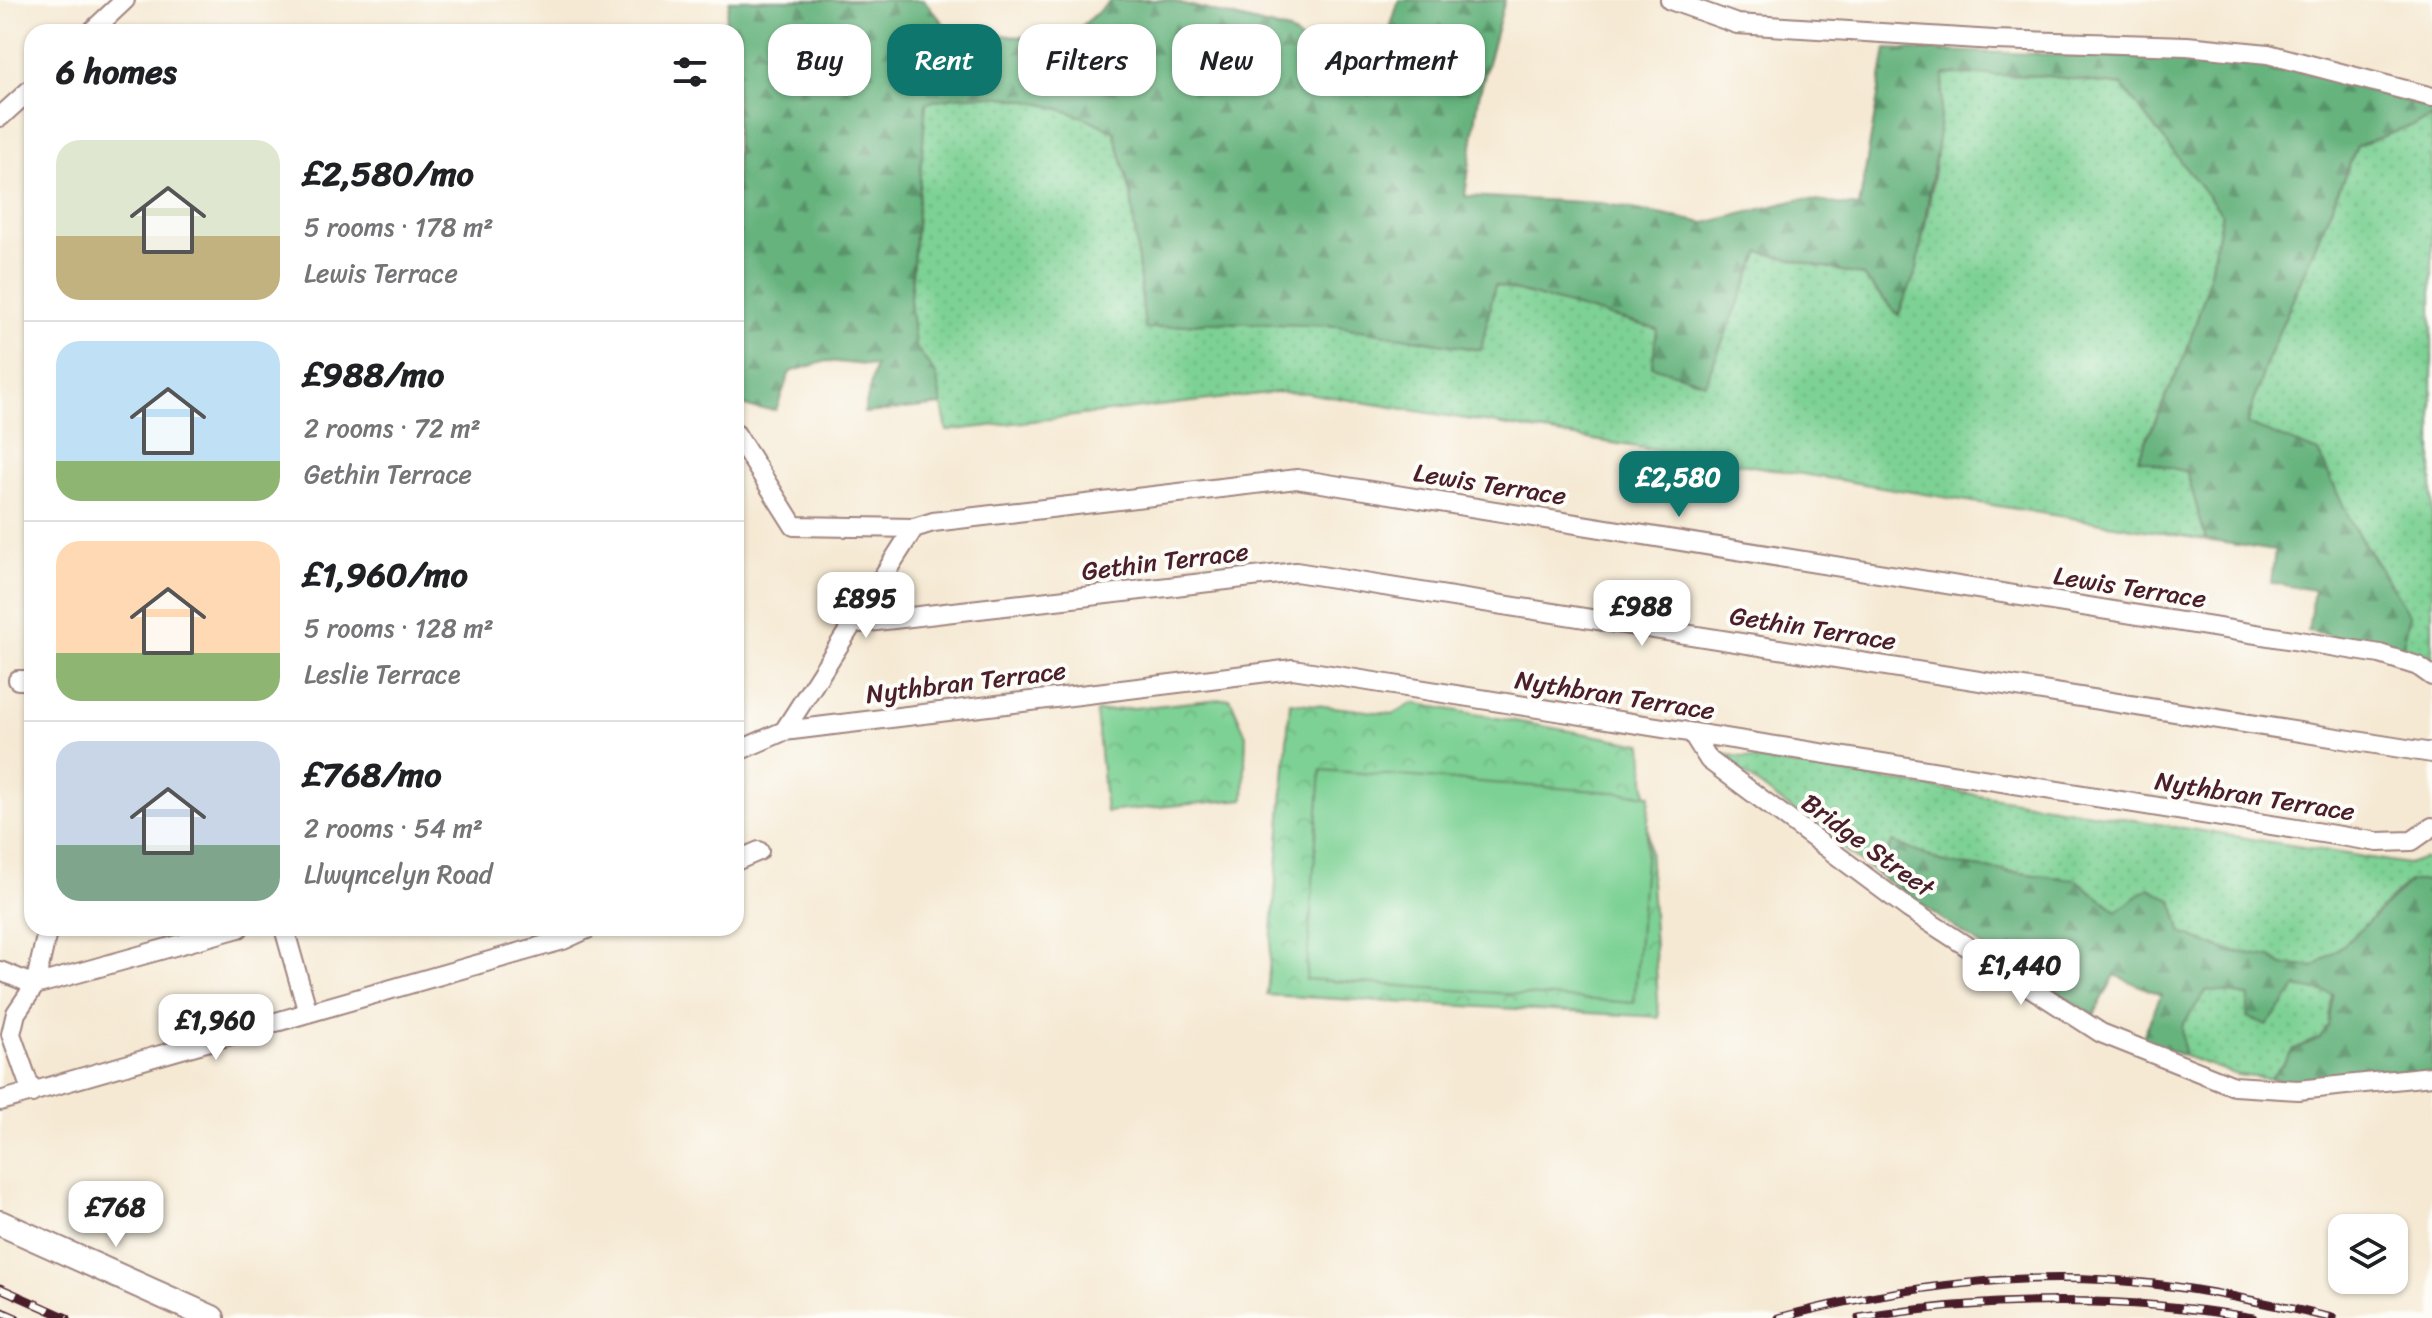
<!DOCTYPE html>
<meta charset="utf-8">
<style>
body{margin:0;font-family:Sriracha,sans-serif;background:#f6f6f6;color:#202124;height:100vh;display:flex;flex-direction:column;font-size:30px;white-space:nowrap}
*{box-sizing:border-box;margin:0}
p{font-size:26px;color:#757577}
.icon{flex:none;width:44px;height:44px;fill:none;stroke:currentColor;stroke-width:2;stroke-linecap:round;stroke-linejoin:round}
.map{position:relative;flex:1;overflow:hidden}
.details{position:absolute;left:24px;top:24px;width:720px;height:912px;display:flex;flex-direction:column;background:#fff;border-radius:24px;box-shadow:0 2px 6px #0004}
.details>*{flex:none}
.banner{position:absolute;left:768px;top:24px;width:760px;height:72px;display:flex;gap:16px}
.controls{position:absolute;left:2328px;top:1214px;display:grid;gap:16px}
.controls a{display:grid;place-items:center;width:80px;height:80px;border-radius:16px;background:#fff;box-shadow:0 2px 6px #0004;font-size:40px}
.price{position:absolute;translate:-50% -68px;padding:0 18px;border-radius:16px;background:#fff;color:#222;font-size:26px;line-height:52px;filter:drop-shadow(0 2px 4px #0008)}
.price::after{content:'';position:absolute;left:50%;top:48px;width:24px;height:18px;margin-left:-12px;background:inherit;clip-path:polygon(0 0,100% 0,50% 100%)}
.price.selected{background:#0f766e;color:#fff}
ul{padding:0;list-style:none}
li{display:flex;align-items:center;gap:24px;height:200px;padding:0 32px}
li+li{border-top:2px solid #e0e0e0}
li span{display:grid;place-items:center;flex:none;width:224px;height:160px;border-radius:24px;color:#555}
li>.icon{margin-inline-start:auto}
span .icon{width:96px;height:96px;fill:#fffc;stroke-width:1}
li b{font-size:34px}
h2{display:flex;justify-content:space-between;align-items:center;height:96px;padding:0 32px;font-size:34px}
.pill{padding:0 28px;border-radius:24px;background:#fff;box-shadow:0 2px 6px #0004;font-size:28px;line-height:72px}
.pill.selected{background:#0f766e;color:#fff}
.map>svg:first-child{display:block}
</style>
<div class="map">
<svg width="2432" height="1318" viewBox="0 0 2432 1318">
<defs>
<pattern id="grass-dots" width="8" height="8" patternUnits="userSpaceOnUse" patternTransform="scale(2)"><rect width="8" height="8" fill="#7dd194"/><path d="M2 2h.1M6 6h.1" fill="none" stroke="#6eb380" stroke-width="1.8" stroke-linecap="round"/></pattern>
<pattern id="forest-firs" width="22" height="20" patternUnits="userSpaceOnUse" patternTransform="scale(2)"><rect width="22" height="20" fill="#66b37e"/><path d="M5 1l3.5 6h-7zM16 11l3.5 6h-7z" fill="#569167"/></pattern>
<pattern id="park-crowns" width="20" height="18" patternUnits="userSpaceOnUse" patternTransform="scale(2)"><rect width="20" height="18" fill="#7dd194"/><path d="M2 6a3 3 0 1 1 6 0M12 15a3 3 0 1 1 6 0" fill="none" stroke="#6eb380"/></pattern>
</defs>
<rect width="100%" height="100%" fill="#fdfcf7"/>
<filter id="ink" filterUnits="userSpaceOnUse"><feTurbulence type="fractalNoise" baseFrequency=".0125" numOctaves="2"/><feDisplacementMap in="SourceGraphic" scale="16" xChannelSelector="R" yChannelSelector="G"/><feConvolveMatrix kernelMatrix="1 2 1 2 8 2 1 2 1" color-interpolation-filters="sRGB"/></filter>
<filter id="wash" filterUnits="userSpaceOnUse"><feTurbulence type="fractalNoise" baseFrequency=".006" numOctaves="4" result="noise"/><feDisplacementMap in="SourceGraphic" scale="32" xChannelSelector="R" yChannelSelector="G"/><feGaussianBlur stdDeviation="1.8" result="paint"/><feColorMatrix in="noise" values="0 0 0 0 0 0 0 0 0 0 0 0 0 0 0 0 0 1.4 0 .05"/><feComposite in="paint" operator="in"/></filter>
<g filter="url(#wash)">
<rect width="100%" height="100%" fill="#f5e9d3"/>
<path fill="url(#grass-dots)" stroke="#647860" stroke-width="2" d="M1943 74 2048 76 2122 86 2222 213 2206 291 2186 353 2138 458 2187 472 2206 540 1307 393 1277 392 947 431 936 375 915 346 910 300 926 103C986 85 1059 103 1114 131L1131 194 1145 329 1212 322 1337 326 1480 350 1494 284 1657 329 1705 383 1760 251 1863 276 1899 314C1930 239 1937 155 1943 74Z
M2432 118V661L2401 652 2410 615 2354 528 2318 452 2247 425 2267 360 2357 146Z
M1717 753 2408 864 2424 858 2432 863V881H2409L2351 939 2314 967 2283 965 2271 957 2226 950 2182 933 2172 900 2117 911 2076 880 1945 863 1893 842 1875 873Z
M2297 987 2333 994 2328 1026 2320 1038 2295 1049 2270 1079 2237 1075 2184 1056 2182 1026 2207 990 2249 996Z"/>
<path fill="url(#forest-firs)" stroke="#586954" stroke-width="2" d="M730 0H924L949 30 1064 41 1112 0H1168L1289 31 1369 95 1399 0H1505L1479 96 1465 196 1601 203 1705 223 1801 199 1859 207 1886 49 2249 61 2328 78 2432 109V118L2357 146 2267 360 2247 424 2318 452 2354 528 2410 615 2401 652 2308 631 2314 590 2271 583 2275 551 2206 540 2187 472 2138 459 2186 353 2206 291 2222 214 2122 86 2048 76 1944 74 1938 139 1917 270 1898 315 1863 276 1760 252 1705 383 1652 366 1657 329 1495 285 1481 350 1337 326 1212 322 1145 329 1131 194 1114 131C1059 103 986 85 926 103L910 300 915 346 936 375 942 405 864 413 875 366 827 361 790 372 776 410 751 408 736 402V32H723Z
M1893 842 1945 863 2076 880 2117 911 2149 888 2172 900 2182 933 2226 950 2271 957 2283 965 2314 967 2351 939 2410 881H2432V1072L2303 1083 2270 1079 2295 1049 2320 1038 2328 1026 2333 994 2297 987 2267 1025 2247 1017 2249 996 2207 990 2182 1026 2184 1056 2142 1039 2161 995 2115 975 2094 1015 2008 964 1875 873Z"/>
<path fill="url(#park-crowns)" stroke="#647860" stroke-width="2" d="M1230 698 1246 735 1244 799 1106 812 1096 712Z
M1290 702 1393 714 1413 703 1643 744 1659 1017 1267 995Z"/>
<path fill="#7dd194" stroke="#647860" stroke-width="2" d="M1321 770 1650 795 1634 1003 1306 979Z"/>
</g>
<g filter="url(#ink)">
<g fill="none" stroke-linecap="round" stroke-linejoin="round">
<g stroke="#a0847f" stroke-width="22">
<path id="street" d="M1670 0 1737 24 1994 40 2187 46 2268 54 2432 97
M91 32 125 0
M0 117 32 88
M736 434 794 526 914 528 933 522 1297 479 2380 654 2418 666 2432 676
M851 624 1296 572 2432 753
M18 680H32
M784 731 914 528
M1692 733 1709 760 1909 909 2101 1033 2234 1086 2298 1090 2432 1076
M736 752 784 731 1293 669 2378 842 2412 841 2432 827
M736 861 759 851
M284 928 308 1013
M0 971 35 985 239 928
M32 1093 11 1034 16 1013 35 985 48 928
M0 1101 563 940 589 928"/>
</g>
<g stroke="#a0847f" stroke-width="28">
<path id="secondary" d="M0 1223 212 1318"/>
</g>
<use href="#street" stroke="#fff" stroke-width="18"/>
<use href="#secondary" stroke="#fff" stroke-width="24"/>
<g stroke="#4a1f2b" stroke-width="9">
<path id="rail" d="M0 1288 67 1318
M0 1311 16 1318
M1778 1318C1898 1286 2030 1269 2154 1284 2214 1291 2274 1305 2333 1318
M1859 1318C1990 1297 2122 1295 2253 1318"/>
</g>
<use href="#rail" stroke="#fdfcf7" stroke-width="6" stroke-dasharray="18" stroke-linecap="butt"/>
</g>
</g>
<g text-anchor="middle" stroke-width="8" stroke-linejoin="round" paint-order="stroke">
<g font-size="26" fill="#4a1f2b" stroke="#fdfcf7">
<text transform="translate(1490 484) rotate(9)" y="9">Lewis Terrace</text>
<text transform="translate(1165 561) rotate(-7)" y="9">Gethin Terrace</text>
<text transform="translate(2130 587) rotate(9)" y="9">Lewis Terrace</text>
<text transform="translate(1813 628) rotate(9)" y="9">Gethin Terrace</text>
<text transform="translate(966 682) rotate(-7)" y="9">Nythbran Terrace</text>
<text transform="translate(1615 695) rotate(9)" y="9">Nythbran Terrace</text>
<text transform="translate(2255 796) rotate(9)" y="9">Nythbran Terrace</text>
<text transform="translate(1868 845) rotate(36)" y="9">Bridge Street</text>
</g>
</g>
</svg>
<div class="controls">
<a><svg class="icon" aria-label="layers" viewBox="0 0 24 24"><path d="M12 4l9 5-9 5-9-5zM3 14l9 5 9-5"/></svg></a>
</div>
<b class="price selected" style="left:1679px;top:519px">£2,580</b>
<b class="price" style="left:866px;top:640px">£895</b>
<b class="price" style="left:1642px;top:648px">£988</b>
<b class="price" style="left:2021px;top:1007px">£1,440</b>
<b class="price" style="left:216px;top:1062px">£1,960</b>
<b class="price" style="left:116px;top:1249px">£768</b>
<div class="banner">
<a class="pill">Buy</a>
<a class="pill selected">Rent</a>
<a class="pill">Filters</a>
<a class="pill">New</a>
<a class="pill">Apartment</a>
</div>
<section class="details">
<h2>6 homes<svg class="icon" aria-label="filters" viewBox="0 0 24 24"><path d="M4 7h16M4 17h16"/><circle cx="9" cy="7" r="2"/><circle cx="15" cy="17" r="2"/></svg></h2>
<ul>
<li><span style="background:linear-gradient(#dfe7d0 60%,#c2b280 0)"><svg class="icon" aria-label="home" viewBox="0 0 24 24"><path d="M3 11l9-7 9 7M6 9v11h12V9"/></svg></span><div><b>£2,580/mo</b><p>5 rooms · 178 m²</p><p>Lewis Terrace</p></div></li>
<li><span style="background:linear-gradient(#bfe0f5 75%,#8fb573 0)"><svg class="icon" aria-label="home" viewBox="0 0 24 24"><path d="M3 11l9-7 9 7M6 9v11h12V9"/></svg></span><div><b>£988/mo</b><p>2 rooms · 72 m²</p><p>Gethin Terrace</p></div></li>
<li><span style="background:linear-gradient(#ffd9b3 70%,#8fb573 0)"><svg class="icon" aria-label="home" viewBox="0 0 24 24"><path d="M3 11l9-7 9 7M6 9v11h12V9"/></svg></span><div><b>£1,960/mo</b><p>5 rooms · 128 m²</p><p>Leslie Terrace</p></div></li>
<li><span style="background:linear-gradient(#c9d6e8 65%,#7fa58c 0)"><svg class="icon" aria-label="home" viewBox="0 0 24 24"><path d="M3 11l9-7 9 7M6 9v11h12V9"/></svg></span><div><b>£768/mo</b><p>2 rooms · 54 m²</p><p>Llwyncelyn Road</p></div></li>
</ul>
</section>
</div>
